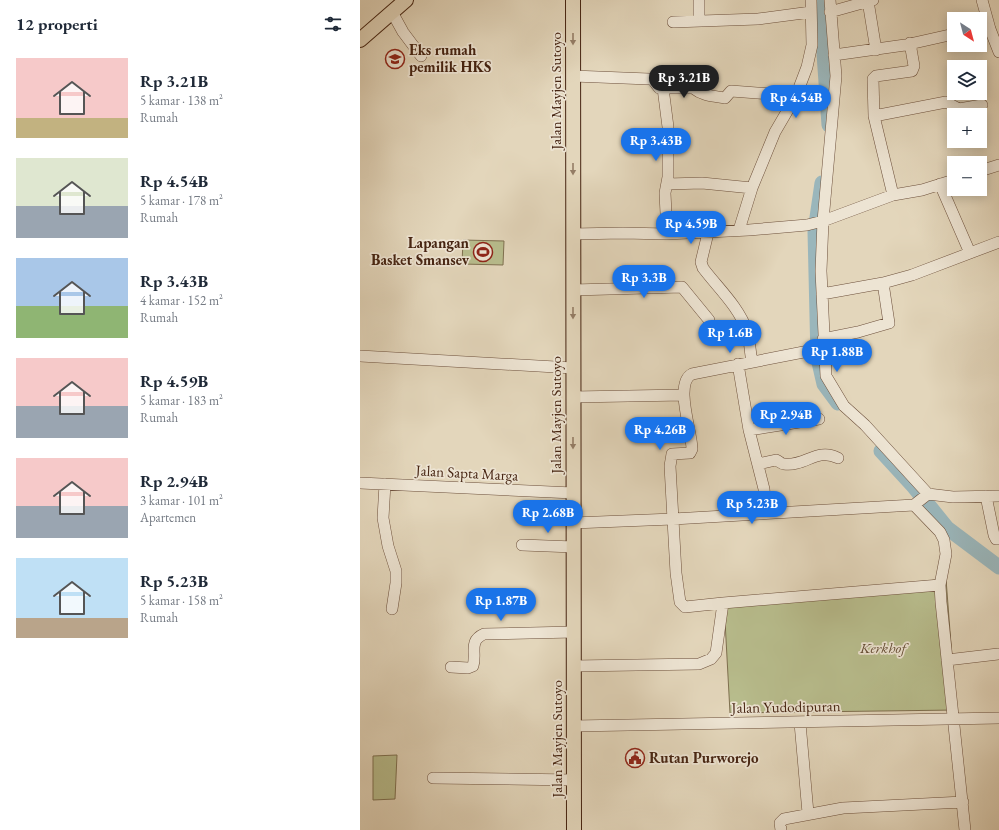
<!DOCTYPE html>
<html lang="id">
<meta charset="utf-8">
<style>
body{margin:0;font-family:"EB Garamond",serif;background:#f2f2f3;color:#1f2937;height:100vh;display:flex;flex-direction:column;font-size:15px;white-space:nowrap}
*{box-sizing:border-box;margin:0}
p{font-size:13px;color:#747a83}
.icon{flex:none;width:22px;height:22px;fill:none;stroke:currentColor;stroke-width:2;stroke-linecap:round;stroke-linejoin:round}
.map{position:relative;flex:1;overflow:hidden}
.panel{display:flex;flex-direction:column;background:#fff;width:360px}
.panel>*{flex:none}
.needle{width:26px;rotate:144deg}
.controls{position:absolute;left:587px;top:12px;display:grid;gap:8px}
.controls a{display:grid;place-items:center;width:40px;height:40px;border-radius:0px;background:#fff;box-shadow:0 2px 10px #0003;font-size:20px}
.price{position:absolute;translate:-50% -34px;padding:0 9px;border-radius:14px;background:#1a73e8;color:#fff;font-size:13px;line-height:26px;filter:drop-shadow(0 1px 2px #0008)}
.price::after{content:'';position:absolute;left:50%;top:24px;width:12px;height:9px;margin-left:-6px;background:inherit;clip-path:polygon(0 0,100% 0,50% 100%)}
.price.active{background:#222;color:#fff}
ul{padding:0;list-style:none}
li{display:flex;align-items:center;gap:12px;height:100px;padding:0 16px}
li span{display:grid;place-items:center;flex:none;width:112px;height:80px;border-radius:0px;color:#555}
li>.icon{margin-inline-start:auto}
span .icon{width:48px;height:48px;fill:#fffc;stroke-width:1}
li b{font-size:17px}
h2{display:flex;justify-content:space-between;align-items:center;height:48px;padding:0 16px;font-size:17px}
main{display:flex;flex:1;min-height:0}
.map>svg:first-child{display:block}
</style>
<main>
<section class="panel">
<h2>12 properti<svg class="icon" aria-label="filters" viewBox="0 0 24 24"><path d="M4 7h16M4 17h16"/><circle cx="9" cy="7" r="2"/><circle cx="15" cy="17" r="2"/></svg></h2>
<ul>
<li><span style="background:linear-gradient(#f6c9c9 75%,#c2b280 0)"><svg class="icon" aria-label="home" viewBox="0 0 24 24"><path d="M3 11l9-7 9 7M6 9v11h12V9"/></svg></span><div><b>Rp 3.21B</b><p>5 kamar · 138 m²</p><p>Rumah</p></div></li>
<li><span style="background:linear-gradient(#dfe7d0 60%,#9aa5b1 0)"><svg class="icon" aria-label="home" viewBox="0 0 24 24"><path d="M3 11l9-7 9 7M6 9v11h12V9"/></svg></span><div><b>Rp 4.54B</b><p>5 kamar · 178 m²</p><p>Rumah</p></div></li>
<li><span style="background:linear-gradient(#a9c7e8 60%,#8fb573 0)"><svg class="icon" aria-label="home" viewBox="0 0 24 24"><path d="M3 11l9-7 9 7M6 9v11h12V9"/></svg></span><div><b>Rp 3.43B</b><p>4 kamar · 152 m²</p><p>Rumah</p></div></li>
<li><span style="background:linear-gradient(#f6c9c9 60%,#9aa5b1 0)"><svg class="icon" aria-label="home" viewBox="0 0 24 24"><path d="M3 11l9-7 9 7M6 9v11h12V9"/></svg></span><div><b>Rp 4.59B</b><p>5 kamar · 183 m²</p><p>Rumah</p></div></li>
<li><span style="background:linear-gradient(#f6c9c9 60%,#9aa5b1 0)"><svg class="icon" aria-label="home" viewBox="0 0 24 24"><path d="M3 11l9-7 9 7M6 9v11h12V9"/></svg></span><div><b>Rp 2.94B</b><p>3 kamar · 101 m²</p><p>Apartemen</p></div></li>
<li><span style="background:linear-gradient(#bfe0f5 75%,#b9a48a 0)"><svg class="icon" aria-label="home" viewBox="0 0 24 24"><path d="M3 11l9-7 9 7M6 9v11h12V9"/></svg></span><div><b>Rp 5.23B</b><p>5 kamar · 158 m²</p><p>Rumah</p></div></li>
</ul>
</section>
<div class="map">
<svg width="639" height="830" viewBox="0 0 639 830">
<rect width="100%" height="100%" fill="#e3d6bb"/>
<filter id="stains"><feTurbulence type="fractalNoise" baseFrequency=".005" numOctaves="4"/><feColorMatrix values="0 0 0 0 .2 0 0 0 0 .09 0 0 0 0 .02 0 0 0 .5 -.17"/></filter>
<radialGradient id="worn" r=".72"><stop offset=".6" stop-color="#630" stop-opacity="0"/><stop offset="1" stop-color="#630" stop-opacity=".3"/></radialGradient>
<path fill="#b8bd8d" stroke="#7f7050" d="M103 240 144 241 143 265 102 264Z
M586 579 596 710 370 713 364 602Z
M37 755 35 799 13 800V756Z"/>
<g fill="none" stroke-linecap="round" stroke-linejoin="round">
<path stroke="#9ab6bb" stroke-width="15" d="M463 0 462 25 469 125
M462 183 455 231 458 358 464 384 478 403
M521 451 554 487 587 528 639 567"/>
<g stroke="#6d503c" stroke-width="12">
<path id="minor" d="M339 0V20
M470 0 476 76 463 221 461 271 466 376 484 406 505 425 568 494
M622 0 630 29 639 52
M508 1 516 50
M32 12 43 32 61 56
M470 12 513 0
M313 22 398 19 451 12
M474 55 545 45 594 34
M213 76 289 79 293 80 299 88H333C343 96 352 96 365 98L371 91 436 96
M303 88 308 127V177L305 193 307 234
M514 116 586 102 599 109 622 105
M620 171 639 165
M308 184 342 183 392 188
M580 184 610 253
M533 195 514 116 513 79 516 76 552 71 554 66 550 43
M379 230 392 188 415 132 436 96 447 67 452 45 451 0
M348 233 341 262 343 268C358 288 379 307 387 331 390 341 390 352 392 362
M213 234 263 233 307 234 389 230 447 225 463 221 533 195 562 190 594 180
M213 290 322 287 349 320
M462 294 523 283 552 275 639 242
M463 339 498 332 529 323 523 283
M0 356 213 368
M378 364 389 430 404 489 406 513
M213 397 324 395
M389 430 459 419
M398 464 416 460C419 461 421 464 424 464 445 467 457 447 478 458
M0 483 213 493
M25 484 23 518 28 546 36 571V583L32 609
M626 496 634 535 636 539H639
M554 505 580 532 584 540 586 554 580 585 581 602 605 830
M213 523 313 519 554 505 568 494 593 497 639 496
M162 545 214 547
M363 603 325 607 320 602 316 573 310 466 312 454 330 453 332 449C332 432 314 383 332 374L464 348
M587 660 638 654
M214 666 339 664 351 659 356 653 363 603 580 585
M91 667 108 668 113 666C117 653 108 641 124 634L214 632
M440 723 448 813
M214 726 639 718
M73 778 214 780
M421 830 420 823 424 819 483 808 603 802"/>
</g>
<g stroke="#462412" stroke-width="16">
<path id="major" d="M213 0 214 830
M0 40 46 0"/>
</g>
<use href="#minor" stroke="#ede4d3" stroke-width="11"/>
<use href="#major" stroke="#e3d6bb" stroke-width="14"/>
</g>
<defs><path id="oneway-solid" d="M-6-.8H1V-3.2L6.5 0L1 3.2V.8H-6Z"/></defs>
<g fill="#947d66">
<use href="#oneway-solid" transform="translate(213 39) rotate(90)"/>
<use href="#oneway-solid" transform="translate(213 169) rotate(90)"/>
<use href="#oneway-solid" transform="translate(213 313) rotate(90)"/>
<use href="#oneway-solid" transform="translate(213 443) rotate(90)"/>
</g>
<defs>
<g id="school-ring" transform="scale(1)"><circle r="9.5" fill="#ede4d3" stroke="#8f2418" stroke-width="1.5"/><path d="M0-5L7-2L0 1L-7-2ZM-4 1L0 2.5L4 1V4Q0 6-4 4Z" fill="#8f2418"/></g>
<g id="stadium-ring" transform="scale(1)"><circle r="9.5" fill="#ede4d3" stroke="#8f2418" stroke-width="1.5"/><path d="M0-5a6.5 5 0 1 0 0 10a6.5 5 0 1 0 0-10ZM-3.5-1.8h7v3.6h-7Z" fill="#8f2418"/></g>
<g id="civic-ring" transform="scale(1)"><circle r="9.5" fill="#ede4d3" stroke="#8f2418" stroke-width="1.5"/><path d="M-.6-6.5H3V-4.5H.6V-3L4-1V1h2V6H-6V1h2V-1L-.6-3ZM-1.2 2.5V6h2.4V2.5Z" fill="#8f2418"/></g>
</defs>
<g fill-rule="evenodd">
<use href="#school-ring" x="35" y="59"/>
<use href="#stadium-ring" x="123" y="252"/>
<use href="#civic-ring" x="275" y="758"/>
</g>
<g text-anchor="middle" stroke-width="3.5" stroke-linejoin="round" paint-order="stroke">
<g font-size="15" font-weight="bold" fill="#462412" stroke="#ede4d3" text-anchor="start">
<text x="49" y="55">Eks rumah<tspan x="49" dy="17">pemilik HKS</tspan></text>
<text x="109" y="248" text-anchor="end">Lapangan<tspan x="109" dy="17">Basket Smansev</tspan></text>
<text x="289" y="763">Rutan Purworejo</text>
</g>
<g font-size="15" fill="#462412" stroke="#ede4d3">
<text transform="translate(196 91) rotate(-90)" y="5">Jalan Mayjen Sutoyo</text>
<text transform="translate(196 415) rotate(-90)" y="5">Jalan Mayjen Sutoyo</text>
<text transform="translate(107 473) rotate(3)" y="5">Jalan Sapta Marga</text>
<text transform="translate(426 707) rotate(-1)" y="5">Jalan Yudodipuran</text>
<text transform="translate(197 739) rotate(-90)" y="5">Jalan Mayjen Sutoyo</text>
</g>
<g font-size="15" font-style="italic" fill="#624a31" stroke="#ede4d3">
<text x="523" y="653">Kerkhof</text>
</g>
</g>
<rect width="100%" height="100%" filter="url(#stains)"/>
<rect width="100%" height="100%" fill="url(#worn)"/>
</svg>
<div class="controls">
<a><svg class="needle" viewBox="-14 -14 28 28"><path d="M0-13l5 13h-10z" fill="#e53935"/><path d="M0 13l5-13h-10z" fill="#747a83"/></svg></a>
<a><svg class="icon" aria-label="layers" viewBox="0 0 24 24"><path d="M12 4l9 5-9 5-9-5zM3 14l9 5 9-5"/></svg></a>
<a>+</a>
<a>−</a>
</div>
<b class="price active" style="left:324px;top:99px">Rp 3.21B</b>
<b class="price" style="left:436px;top:119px">Rp 4.54B</b>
<b class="price" style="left:296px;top:162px">Rp 3.43B</b>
<b class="price" style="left:331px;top:245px">Rp 4.59B</b>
<b class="price" style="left:284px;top:299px">Rp 3.3B</b>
<b class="price" style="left:370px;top:354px">Rp 1.6B</b>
<b class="price" style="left:477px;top:373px">Rp 1.88B</b>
<b class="price" style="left:426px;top:436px">Rp 2.94B</b>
<b class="price" style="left:300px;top:451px">Rp 4.26B</b>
<b class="price" style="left:392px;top:525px">Rp 5.23B</b>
<b class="price" style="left:188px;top:534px">Rp 2.68B</b>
<b class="price" style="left:141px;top:622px">Rp 1.87B</b>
</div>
</main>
